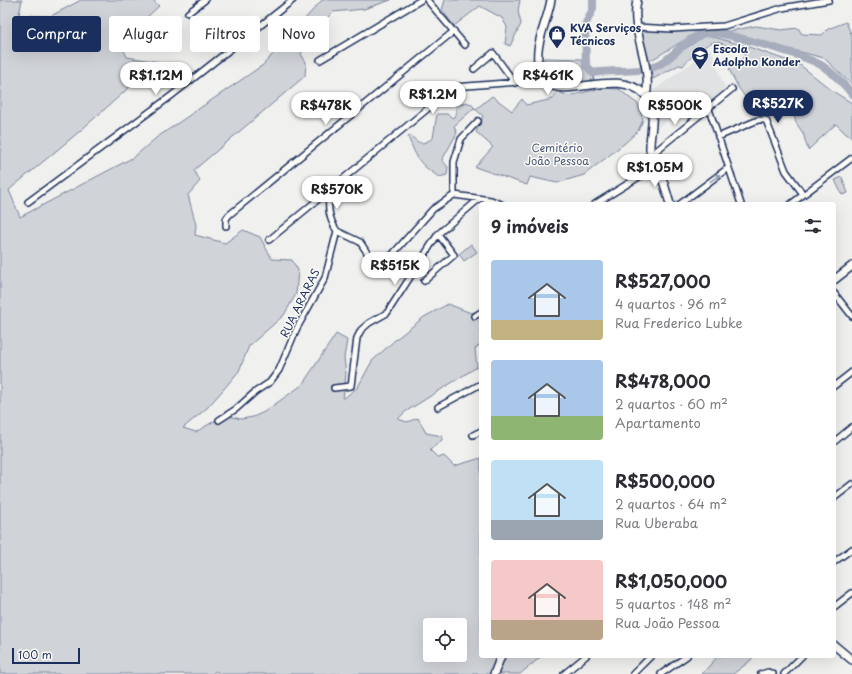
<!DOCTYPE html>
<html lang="pt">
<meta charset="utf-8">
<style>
body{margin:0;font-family:"Playpen Sans",sans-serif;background:#f7f7f7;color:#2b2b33;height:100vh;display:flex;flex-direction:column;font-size:15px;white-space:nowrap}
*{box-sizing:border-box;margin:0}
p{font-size:13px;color:#7c7c81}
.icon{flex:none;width:22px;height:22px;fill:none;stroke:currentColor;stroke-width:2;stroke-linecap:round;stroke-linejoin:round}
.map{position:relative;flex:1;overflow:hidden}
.details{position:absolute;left:479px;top:202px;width:357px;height:456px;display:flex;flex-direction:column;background:#fff;border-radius:4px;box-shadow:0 4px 16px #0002}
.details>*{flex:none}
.banner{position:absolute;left:12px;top:16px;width:380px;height:36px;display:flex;gap:8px}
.fabs{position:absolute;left:423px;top:618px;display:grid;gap:8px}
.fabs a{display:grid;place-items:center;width:44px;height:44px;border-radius:4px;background:#fff;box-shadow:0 4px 16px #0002;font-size:20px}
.scale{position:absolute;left:12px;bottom:10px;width:68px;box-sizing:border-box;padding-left:4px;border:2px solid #1b2f5e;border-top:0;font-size:11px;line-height:14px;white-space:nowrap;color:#1b2f5e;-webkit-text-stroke:3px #fdfcf7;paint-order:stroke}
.price{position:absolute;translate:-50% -34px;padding:0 9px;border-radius:14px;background:#fff;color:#222;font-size:13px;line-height:26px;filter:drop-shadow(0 1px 2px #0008)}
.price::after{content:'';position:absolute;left:50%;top:24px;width:12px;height:9px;margin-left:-6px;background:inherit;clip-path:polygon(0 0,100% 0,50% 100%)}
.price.current{background:#1b2f5e;color:#fff}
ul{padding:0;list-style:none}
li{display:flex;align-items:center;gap:12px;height:100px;padding:0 12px}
li span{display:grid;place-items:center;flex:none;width:112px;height:80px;border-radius:4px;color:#555}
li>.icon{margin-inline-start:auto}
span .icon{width:48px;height:48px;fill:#fffc;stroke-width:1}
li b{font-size:17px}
h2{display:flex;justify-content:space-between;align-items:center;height:48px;padding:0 12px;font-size:17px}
.tag{padding:0 14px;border-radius:4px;background:#fff;box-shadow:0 4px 16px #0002;font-size:14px;line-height:36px}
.tag.current{background:#1b2f5e;color:#fff}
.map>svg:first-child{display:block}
</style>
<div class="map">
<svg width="852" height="674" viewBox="0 0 852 674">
<rect width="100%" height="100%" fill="#f0f0ee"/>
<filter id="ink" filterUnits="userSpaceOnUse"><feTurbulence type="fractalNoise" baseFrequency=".025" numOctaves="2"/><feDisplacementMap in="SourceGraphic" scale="8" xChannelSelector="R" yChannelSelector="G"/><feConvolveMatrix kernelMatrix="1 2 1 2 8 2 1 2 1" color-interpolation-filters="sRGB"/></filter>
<g filter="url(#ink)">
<path fill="#e0e2e3" d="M711 49 726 92 690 121 683 112 657 127 656 105 651 92Z"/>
<path fill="#d0d3d8" stroke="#76819b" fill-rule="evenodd" d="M0 0H22L19 15 51 16 81 0H153L159 6 146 18 131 27 121 44 127 57 158 62 80 131 9 190 20 217 134 157 156 138 263 65 322 0H391L364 9 333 12 310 34 301 54 306 62 305 76 194 170 200 181 188 195 196 225 195 235 225 243 243 230 260 237 272 259 292 260 298 270 296 294 284 315 249 346 239 371 223 390 207 408 183 428 196 432 224 415 241 419 253 417 264 412 302 385 336 334 347 340 344 358 346 374 343 399 358 387 372 361 395 340 424 317 448 304 471 313 481 310V343L475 349 477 367 405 412 398 419 407 422 418 418 426 433 442 436V440L430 450 438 458 444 456 454 466 481 458V656H542L520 674H220L216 671 212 674H0ZM430 625H460V655H430Z
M445 0H520L518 11 521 24 510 46 505 44 507 27 502 18 480 6 454 26 442 10Z
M846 22 852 36V85L824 58 715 30 730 31 756 26 781 30 798 28 802 34 822 35 828 29Z
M641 30 693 31 701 33 681 42 648 62Z
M706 35 746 46 800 65 834 92 852 103V137L846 134 836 124 808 150 803 133 796 123 788 92 779 91 745 97 738 87 729 69 745 56 743 52C737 50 719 42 716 42 708 41 687 60 683 66L679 65 653 79 651 71Z
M544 58 582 59 585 69 593 75 594 80C570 85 546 91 544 58Z
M603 88 619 89 631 99 638 104 643 120 638 131 625 143 584 175 557 183 530 177 527 185 475 167 493 147 476 132 483 116 474 108 454 126 457 133 442 160 448 167 447 175 439 177C418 163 418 160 408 137L410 135C420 144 420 146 433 138L437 114H447L453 118 456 115V107L466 102 471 104 476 109 492 96 512 111 522 99 526 105 553 99 557 91 568 96Z
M842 177 848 193 842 195 835 180Z
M471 244 477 252 464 261 459 254Z
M718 656H754L750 661 733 674H702Z"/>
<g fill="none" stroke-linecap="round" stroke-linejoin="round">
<path stroke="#a7adbd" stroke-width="8" d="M593 0V9L585 25 586 65 593 73C612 69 632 73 650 68 672 63 684 36 707 33 723 31 811 57 824 67 834 74 844 84 852 94"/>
<g stroke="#1b2f5e" stroke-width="8">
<path id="street" d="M427 0 465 45
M188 13 205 0
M637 27 672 29 724 26 782 8 829 0
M320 60 421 0
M474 69 493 53 515 83
M709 109 741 204
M718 137 758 120H766L786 171 803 194
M651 155 732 89
M329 191C328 207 328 218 337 231
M454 195V162L461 139 478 121
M28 202 171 96 293 0
M595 204 655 167
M680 204 728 168
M791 204 852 158
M226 226V219L229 215 454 31
M337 231 360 242 376 266 383 265 433 209 454 195 491 200 501 204
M269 240 454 87 544 80
M424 281 454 255 438 234
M834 293 852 316
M475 316 481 312
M834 386 852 372
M334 388 351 386 357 338 361 330 369 323 387 313 438 234 479 199
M438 407 481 384
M219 420 236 409 255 392 270 382 279 370 297 328 325 278 337 231
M473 435 481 431
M834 442 852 427
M834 498 852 484
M834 562 852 549
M834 607 852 593
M564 674 586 656
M633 674 651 656
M661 674 687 656
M761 674 768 672 773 674
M784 674 802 656"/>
</g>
<g stroke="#1b2f5e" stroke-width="10">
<path id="secondary" d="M551 0C548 17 540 33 538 50 532 124 609 60 644 94 659 109 649 132 650 150 652 162 659 172 664 184 666 190 668 197 670 204
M637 0C630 33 653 64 646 97
M834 280 852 266
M834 645 852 660
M494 674 501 656"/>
</g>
<use href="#street" stroke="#fdfcf7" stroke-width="5"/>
<use href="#secondary" stroke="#fdfcf7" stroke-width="7"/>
</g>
<defs><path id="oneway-shaft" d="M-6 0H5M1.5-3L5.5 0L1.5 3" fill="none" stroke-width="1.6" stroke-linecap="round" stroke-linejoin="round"/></defs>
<use stroke="#8c96aa" href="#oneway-shaft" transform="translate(715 178) rotate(-36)"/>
</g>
<defs>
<g id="shop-pin" transform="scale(0.9)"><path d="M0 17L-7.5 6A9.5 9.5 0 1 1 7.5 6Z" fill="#1b2f5e" stroke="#fdfcf7"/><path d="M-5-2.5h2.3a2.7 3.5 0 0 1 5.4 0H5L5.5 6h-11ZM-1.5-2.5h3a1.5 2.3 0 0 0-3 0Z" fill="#fff"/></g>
<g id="school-pin" transform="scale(0.9)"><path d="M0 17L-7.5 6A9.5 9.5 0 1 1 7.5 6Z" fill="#1b2f5e" stroke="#fdfcf7"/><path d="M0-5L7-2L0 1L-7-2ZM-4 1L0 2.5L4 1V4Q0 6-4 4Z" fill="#fff"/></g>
</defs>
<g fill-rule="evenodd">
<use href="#shop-pin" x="557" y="34"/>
<use href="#school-pin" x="700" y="55"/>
</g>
<g text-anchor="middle" stroke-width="3" stroke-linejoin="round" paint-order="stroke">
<g font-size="11" font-weight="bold" fill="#1b2f5e" stroke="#fdfcf7" text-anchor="start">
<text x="570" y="32">KVA Serviços<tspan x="570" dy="13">Técnicos</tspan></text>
<text x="713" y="53">Escola<tspan x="713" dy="13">Adolpho Konder</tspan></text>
</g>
<g font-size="11" fill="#48587c" stroke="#fdfcf7">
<text x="557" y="152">Cemitério<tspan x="557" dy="13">João Pessoa</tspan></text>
</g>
<g font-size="11" fill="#1b2f5e" stroke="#fdfcf7">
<text transform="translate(300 303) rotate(-64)" y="4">RUA ARARAS</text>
</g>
</g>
</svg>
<div class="fabs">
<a><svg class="icon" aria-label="locate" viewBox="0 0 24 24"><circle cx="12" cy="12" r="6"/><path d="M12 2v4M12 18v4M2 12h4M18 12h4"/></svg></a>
</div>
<div class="scale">100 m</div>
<b class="price" style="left:156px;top:96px">R$1.12M</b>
<b class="price" style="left:548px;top:96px">R$461K</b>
<b class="price" style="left:433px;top:115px">R$1.2M</b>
<b class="price current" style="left:778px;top:124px">R$527K</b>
<b class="price" style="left:326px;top:126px">R$478K</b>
<b class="price" style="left:675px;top:126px">R$500K</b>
<b class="price" style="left:655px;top:188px">R$1.05M</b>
<b class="price" style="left:337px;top:210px">R$570K</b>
<b class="price" style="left:395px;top:286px">R$515K</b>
<div class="banner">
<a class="tag current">Comprar</a>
<a class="tag">Alugar</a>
<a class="tag">Filtros</a>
<a class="tag">Novo</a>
</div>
<section class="details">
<h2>9 imóveis<svg class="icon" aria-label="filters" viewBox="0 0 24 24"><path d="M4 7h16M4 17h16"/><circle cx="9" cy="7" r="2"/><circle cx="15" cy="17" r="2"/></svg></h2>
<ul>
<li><span style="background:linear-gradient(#a9c7e8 75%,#c2b280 0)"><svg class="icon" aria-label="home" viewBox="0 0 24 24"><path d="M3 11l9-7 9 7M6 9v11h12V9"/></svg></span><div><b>R$527,000</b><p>4 quartos · 96 m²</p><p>Rua Frederico Lubke</p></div></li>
<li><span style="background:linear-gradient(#a9c7e8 70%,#8fb573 0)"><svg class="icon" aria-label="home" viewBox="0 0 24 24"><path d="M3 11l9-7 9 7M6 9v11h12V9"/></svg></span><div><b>R$478,000</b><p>2 quartos · 60 m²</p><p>Apartamento</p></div></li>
<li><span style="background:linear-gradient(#bfe0f5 75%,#9aa5b1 0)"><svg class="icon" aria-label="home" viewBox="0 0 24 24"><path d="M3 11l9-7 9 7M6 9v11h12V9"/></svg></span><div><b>R$500,000</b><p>2 quartos · 64 m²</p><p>Rua Uberaba</p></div></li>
<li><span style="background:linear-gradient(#f6c9c9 75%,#b9a48a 0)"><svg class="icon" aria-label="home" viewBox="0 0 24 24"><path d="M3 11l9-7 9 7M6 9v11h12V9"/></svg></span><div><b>R$1,050,000</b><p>5 quartos · 148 m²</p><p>Rua João Pessoa</p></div></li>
</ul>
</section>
</div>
